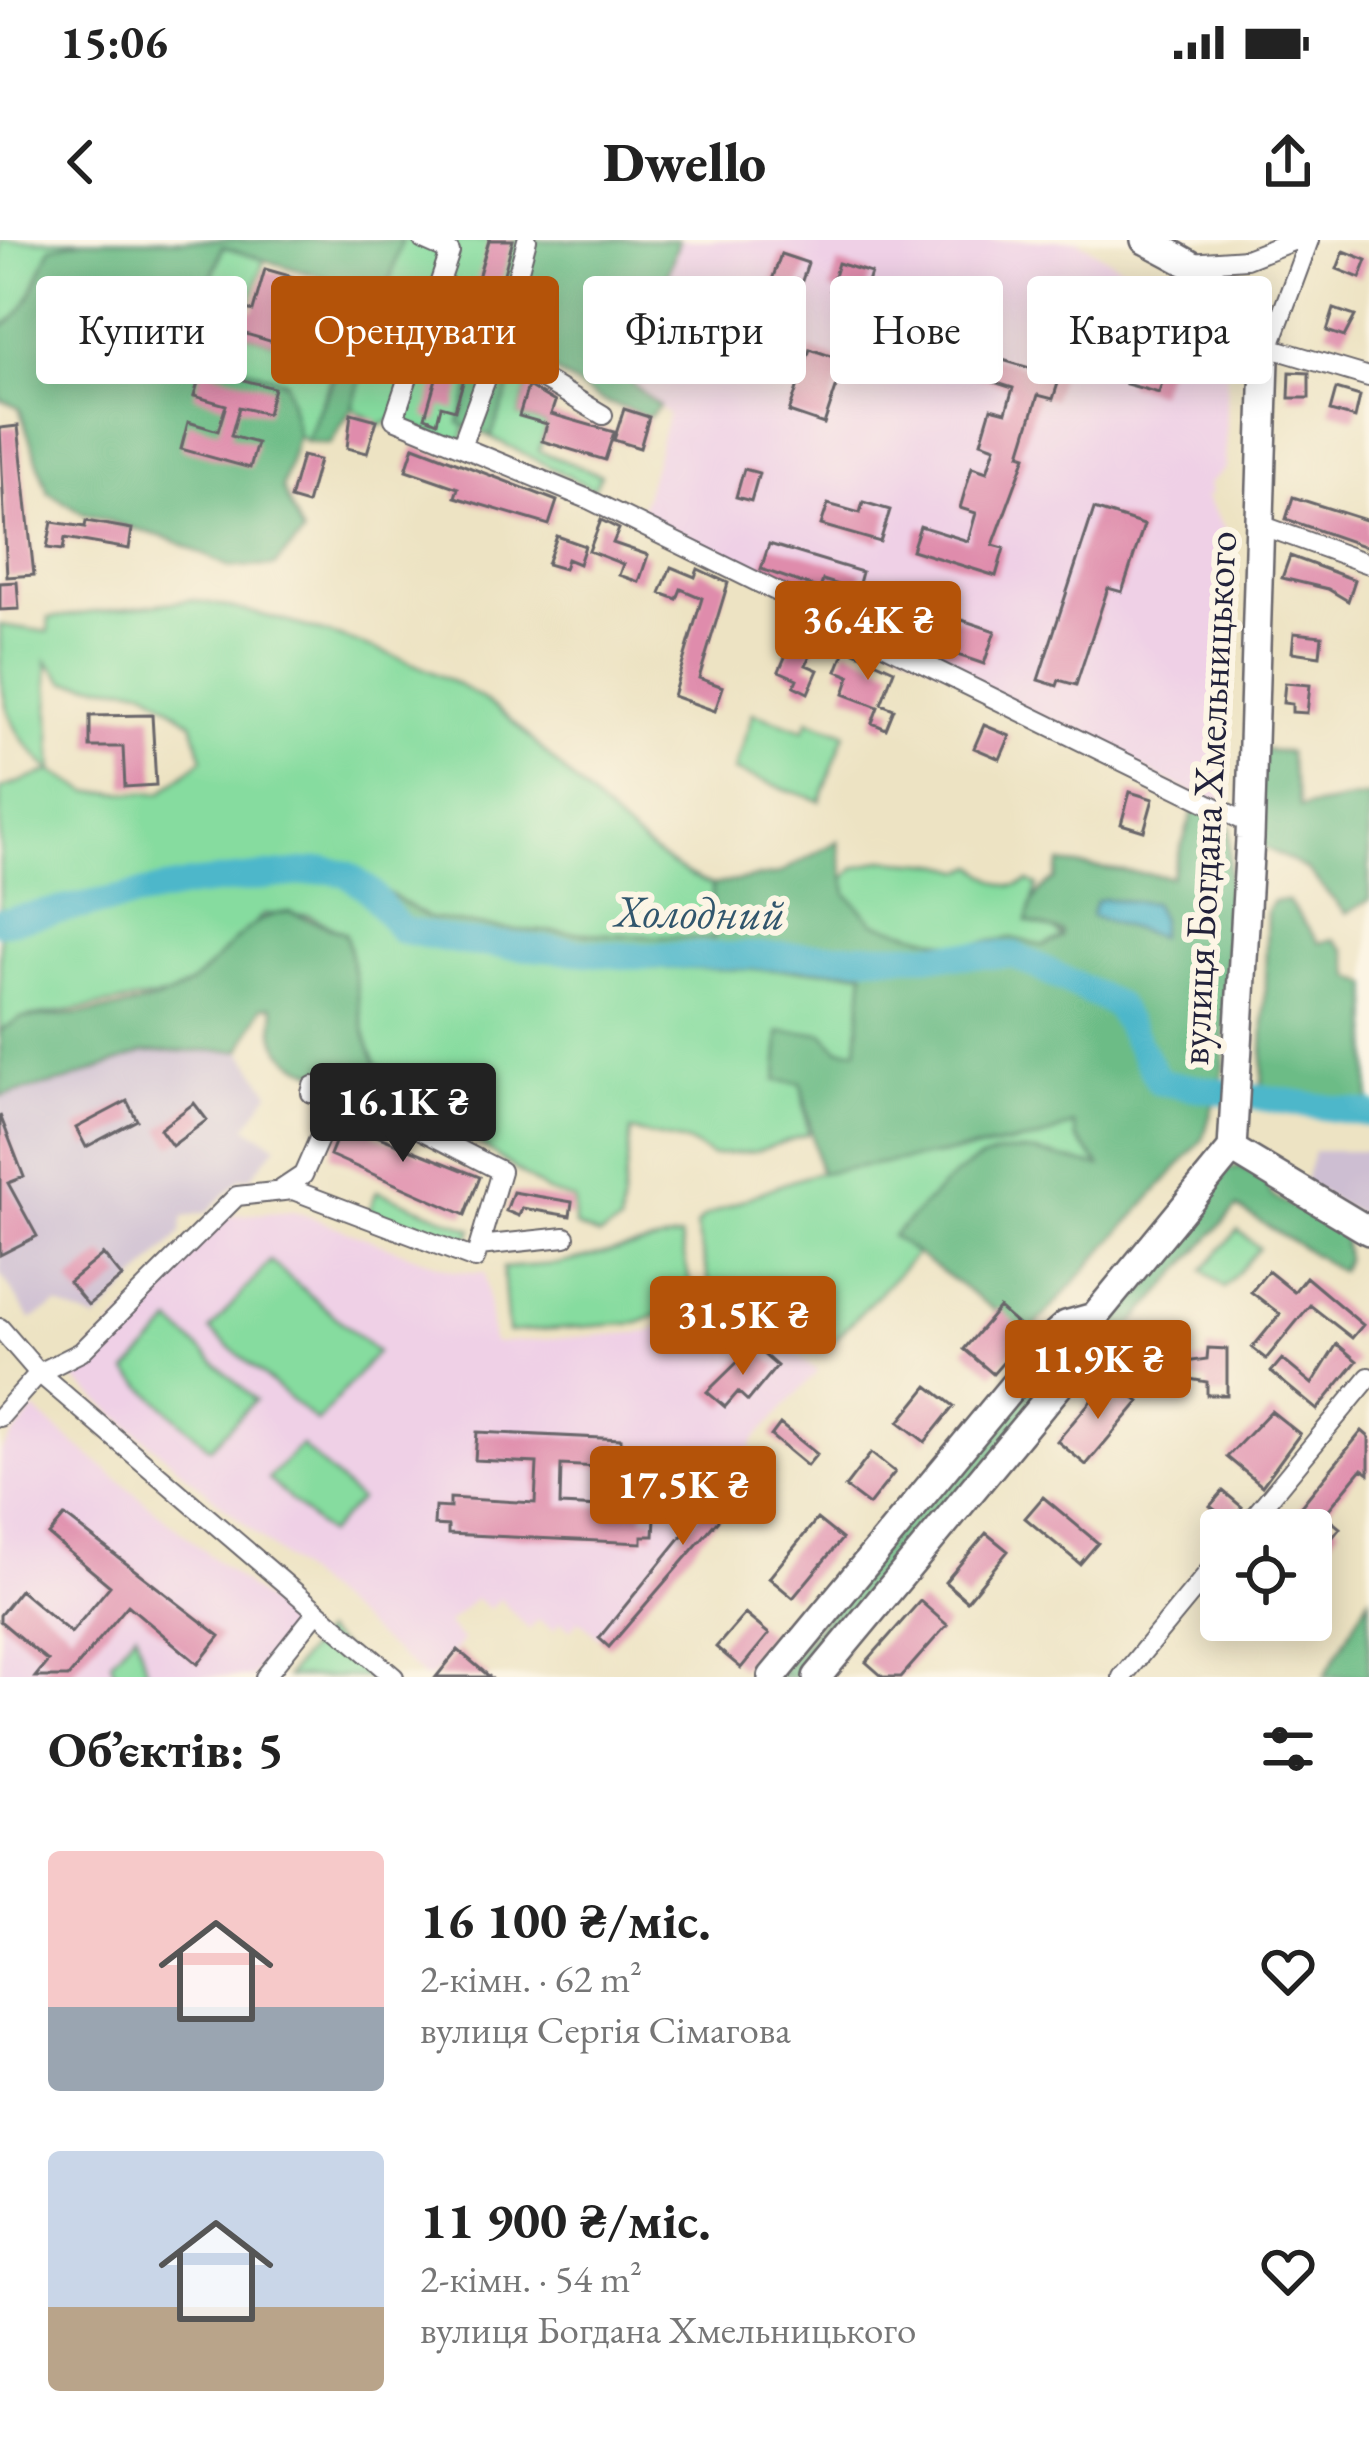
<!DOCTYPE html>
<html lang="uk">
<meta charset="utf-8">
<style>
body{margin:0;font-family:"EB Garamond",serif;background:#f6f6f6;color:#222;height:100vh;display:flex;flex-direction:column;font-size:45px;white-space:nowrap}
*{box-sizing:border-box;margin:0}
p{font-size:39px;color:#767676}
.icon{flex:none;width:66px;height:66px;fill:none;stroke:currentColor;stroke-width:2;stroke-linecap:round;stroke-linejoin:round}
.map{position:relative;height:1437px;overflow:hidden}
.side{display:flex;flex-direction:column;background:#fff;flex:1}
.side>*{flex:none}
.hud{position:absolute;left:36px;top:36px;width:1299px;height:108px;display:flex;gap:24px}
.buttons{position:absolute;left:1200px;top:1269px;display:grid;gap:24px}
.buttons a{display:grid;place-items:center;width:132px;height:132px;border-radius:12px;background:#fff;box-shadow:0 6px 30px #0003;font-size:60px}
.price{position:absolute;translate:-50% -102px;padding:0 27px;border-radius:12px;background:#b45309;color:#fff;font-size:39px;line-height:78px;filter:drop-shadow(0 3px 6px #0008)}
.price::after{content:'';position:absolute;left:50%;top:72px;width:36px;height:27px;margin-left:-18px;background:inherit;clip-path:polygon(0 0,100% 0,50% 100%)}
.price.current{background:#222;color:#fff}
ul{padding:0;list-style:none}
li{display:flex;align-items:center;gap:36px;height:300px;padding:0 48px}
li span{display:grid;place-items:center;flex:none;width:336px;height:240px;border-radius:12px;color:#555}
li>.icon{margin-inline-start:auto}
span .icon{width:144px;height:144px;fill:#fffc;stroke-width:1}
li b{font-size:51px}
h2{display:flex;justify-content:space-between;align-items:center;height:144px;padding:0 48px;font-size:51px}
.tag{padding:0 42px;border-radius:12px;background:#fff;box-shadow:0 6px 30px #0003;font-size:42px;line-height:108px}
.tag.current{background:#b45309;color:#fff}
.status{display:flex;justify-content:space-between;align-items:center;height:84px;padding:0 60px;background:#fff;direction:ltr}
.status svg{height:33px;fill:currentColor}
header{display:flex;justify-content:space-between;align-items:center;height:156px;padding:0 48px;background:#fff;font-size:54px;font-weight:800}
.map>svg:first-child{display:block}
</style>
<div class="status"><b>15:06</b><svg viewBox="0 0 49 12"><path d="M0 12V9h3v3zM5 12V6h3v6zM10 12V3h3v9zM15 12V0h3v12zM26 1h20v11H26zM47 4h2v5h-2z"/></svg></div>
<header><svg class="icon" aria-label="back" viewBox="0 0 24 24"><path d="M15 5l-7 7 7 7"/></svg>Dwello<svg class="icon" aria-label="share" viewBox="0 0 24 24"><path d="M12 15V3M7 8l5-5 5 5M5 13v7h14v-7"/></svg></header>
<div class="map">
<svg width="1369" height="1437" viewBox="0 0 1369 1437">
<rect width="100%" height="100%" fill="#fcf5e5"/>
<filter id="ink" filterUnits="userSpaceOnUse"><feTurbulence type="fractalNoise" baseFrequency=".00833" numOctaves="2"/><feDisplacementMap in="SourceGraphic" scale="24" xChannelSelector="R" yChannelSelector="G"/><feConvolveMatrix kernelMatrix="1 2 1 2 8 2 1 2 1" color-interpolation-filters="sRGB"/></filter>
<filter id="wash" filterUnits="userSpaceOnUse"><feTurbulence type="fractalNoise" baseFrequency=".004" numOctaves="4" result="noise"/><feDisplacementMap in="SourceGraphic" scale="48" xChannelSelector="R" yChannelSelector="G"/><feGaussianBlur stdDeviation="2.7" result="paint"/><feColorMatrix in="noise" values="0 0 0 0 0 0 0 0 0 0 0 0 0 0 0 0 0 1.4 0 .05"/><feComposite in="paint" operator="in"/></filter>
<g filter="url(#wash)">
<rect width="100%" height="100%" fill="#ede3c3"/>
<path fill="#efd0e6" d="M679 0H1077L1214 83 1227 119 1225 229 1209 243 1211 255 1205 256 1229 296 1222 568 639 278 668 174 632 145Z
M294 971 453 1031 485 1033 493 1103 649 1092 690 1073 740 1097 760 1085 818 1131 754 1200 741 1232 715 1263 710 1260 652 1330 655 1335 632 1355 599 1398 579 1380 571 1390 561 1382 554 1390 538 1380 529 1390 500 1359 489 1369 475 1358 447 1384 463 1401 431 1437H424L67 1133 225 976Z
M34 1170 294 1385 252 1437H0V1212Z"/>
<path fill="#cdbed2" d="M241 810 270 852 246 887 277 905 250 938H241L207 972 183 977 181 993 96 1081 57 1065 31 1080 0 1033V856L66 841 144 812Z
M1314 911H1369V981L1304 942Z"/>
<path fill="#86dc9f" stroke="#547f6d" stroke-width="3" fill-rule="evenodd" d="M0 0H84C23 10 50 59 2 87Z
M402 0H527L487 137 475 133 462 204 395 179 381 185 352 168Z
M223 7 264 20 250 65 207 52Z
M197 82 215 87 213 96 232 102 236 91 297 109 293 122 313 129 326 86 349 93 306 201 298 195 286 142 201 112 193 94Z
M515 133 529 141 519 176 547 184 539 211 601 235 593 249 491 197Z
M191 360C276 374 441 420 507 477 563 525 642 622 712 645L715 699 511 690 428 678 336 620 326 630C366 637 385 673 419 691 458 713 604 716 652 715V728L865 731 857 810 838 809 777 840 801 842 808 894 754 912 711 915 687 902 631 891 620 984 599 996 575 986 574 960 547 952 466 894 411 872 402 862 399 835 377 825C356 785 359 737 345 693L308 675 264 674 193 742 170 755 22 778 0 791V549L51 531C0 481 0 456 0 385L48 392 49 378ZM47 421 66 442 146 449 192 483 203 519 161 553 89 552 53 532Z
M753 473 804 490 809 480 845 493 820 561 734 531Z
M882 620C904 622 945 622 964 631L976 626C993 640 1006 653 1028 641L1037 645 1027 682 1051 687 1063 698 1043 706 1012 698 960 706 931 700 874 683 847 654 844 639 855 628Z
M1075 884 1076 897 1101 927 905 985 893 997 916 1014 829 1106 722 1064 711 1050 696 986 704 977C747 958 790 938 836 929 917 914 998 915 1075 884Z
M377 951 472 989 464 1008 369 971Z
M1238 990 1259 1008 1224 1048 1203 1030Z
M680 997 694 1061 638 1083 508 1092 503 1028 558 1024Z
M270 1021 377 1112 317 1182 210 1090Z
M172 1083 255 1160 210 1208 127 1132Z
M301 1205 359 1260 327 1294 268 1239Z
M136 1392 148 1437H116L111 1421Z
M323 1392 379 1437H286Z"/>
<path fill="#6cbc86" stroke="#476f60" stroke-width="3" d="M84 0H402L352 168 330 204 306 201 347 110 345 84 355 47 222 7 193 95 201 112 286 142 298 195 282 248 303 295 274 326 230 327 170 299 84 274 48 252 19 167 0 159V81L3 86C33 68 36 36 51 7Z
M536 0H679L632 144 659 166 649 177 600 160 507 101Z
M493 121 515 133 491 197 459 183 475 132 487 136Z
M1253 509 1288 512 1300 568 1369 556V660L1346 674 1307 630 1250 599Z
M1194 569 1230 586 1224 829 1203 899 1028 1094 892 996C937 957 966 903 1034 912 1056 915 1079 924 1100 926L1076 897 1074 884 1038 899 820 933 801 843 777 841 779 792 823 793 838 809 857 810 864 731 651 728V715L463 702 401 690 347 634 258 636 336 620 428 678 511 690 714 699 712 645 778 634 838 601 847 654 874 683 960 706 1012 698 1043 706 1062 698V692L1027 682C1031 662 1038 649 1055 639L1060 623 1171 637Z
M1273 661H1288L1319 703 1333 699 1345 710 1352 737 1369 744V874L1272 859 1262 850 1267 671Z
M289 672 345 693C359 736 356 785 377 825 347 846 285 835 274 795 271 784 278 778 272 766L262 767 241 810 144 812 66 841 0 856V791L21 778C69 775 124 772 170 755 218 736 235 676 289 672Z
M1240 926 1265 941 1272 956 1343 994 1346 1019 1340 1031 1237 967 1129 1088H1120L1112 1082 1122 1063 1146 1048 1188 994 1227 929Z
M1057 1093 1082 1111 810 1437H776Z
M1369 1358V1437H1324Z"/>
<path fill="#4db7ca" stroke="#386c82" stroke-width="3" d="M1103 659 1153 663 1161 679 1159 697 1091 676 1096 661Z"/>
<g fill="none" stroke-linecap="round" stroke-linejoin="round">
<path stroke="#4db7ca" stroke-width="27" d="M0 682 193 644 326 630 347 634 370 651 401 690 463 702 631 716 1014 715 1117 765 1159 842 1369 874"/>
</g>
<g id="blocks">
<path fill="#df8cac" d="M489 0H513L486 100 481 114 472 111 455 170 441 166 437 182 425 177 445 107 457 110Z
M1344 11 1367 20 1360 38 1337 29Z
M781 14 808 23 790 76 763 66Z
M838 23 871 33 863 60 830 50Z
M265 29 353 54 345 84 326 79 312 127 293 122 297 109 236 91 233 102 212 96 222 62 253 71Z
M524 63 541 68 534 94 517 89Z
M1334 69 1355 76 1344 97 1327 91Z
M1148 71 1181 81 1159 153 1126 144Z
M810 109 845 121 824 184 789 172Z
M972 111 1060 137 1053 159 1038 155 1020 214 1026 216 993 305 1004 308 996 336 912 310 920 286 968 301 976 273 960 268 972 227 987 232 995 207 981 202 991 168 1006 172 1013 148 965 133Z
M202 129 274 148 267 174 239 167 231 196 257 203 250 228 181 209 188 182 218 191 226 165 194 156Z
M1290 132 1309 133V158H1289Z
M528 146 555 162 551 174 614 192 605 220 542 201 547 184 519 176Z
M1336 149 1360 156 1355 178 1330 171Z
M624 169 649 177 640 208 614 200Z
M351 173 377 180 367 213 347 208Z
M18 186 34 335 7 337 0 188Z
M414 206 557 261 549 285 455 257 458 248 406 230Z
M302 216 319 220 307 264 290 259Z
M744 229 759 233 751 261 736 257Z
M1293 257 1369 281V308L1286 279Z
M863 262 890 270 880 302 821 285 828 264 860 273Z
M1094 269 1144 285 1122 352 1108 348 1076 445 1059 440 1057 446 1038 440Z
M601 280 619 289 613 303 648 315 639 342 619 335 623 324 589 311Z
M86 281 132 289 129 309 65 298 63 310 47 308 52 282 85 287Z
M557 296 585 306 579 324 567 319 564 329 547 324Z
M769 304 862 332 857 351 823 340 820 349 761 329Z
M1290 316 1355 340 1348 361 1328 349 1282 338Z
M671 327 695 337 698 329 728 343 699 438 723 447 715 471 673 456 702 358 681 349 677 359 660 353Z
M17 342 19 369 0 370V343Z
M885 342 903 347 896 372 878 367Z
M947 375 995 391 984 424 937 408Z
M796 392 817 401 806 425 818 430 808 453 794 446 797 439 779 431Z
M1294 393 1322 396 1320 416 1292 412Z
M846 408 894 430 881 464 894 469 886 489 872 483 878 467 844 454 850 436 837 431Z
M1285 443 1310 445 1307 473 1292 472V464L1283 463Z
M152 475 156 545 125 547 123 507H90V476Z
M984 485 1010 496 1000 519 974 508Z
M1130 552 1153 559 1144 591 1121 584Z
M127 861 137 880 86 907 76 888Z
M194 863 207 880 172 906 160 889Z
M349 868 379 884 374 895 480 937 465 975 330 915Z
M0 875 24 937 8 943 37 996 0 1015Z
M513 952 572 962 570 976 522 968 519 976 506 971Z
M103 1014 122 1037 88 1065 69 1042Z
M1268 1031 1294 1052 1306 1037 1363 1085 1352 1098 1310 1065 1266 1119 1252 1108 1280 1074 1251 1052Z
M999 1068 1028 1094 993 1134 964 1109Z
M1337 1104 1357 1121 1317 1170 1271 1132 1282 1119 1312 1144Z
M754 1106 777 1126 748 1161 738 1152 725 1167 707 1152Z
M1208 1108 1227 1109V1155H1207V1142L1178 1137V1123L1207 1119Z
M1110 1138 1139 1162 1086 1225 1057 1201Z
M928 1146 954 1166 925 1202 899 1182Z
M1271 1171 1300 1194 1262 1246 1227 1217Z
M780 1184 817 1214 807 1226 771 1196Z
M1362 1191 1369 1197V1234L1362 1229 1324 1275 1340 1288 1325 1307 1293 1276Z
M477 1192 621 1199 619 1228 561 1225 560 1265 644 1269 643 1278H655L654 1296H642V1303L448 1294V1286L434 1285 435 1267 450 1268V1258L535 1263 537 1223 475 1220Z
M750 1212 765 1225 609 1407 599 1398 711 1260 715 1263 741 1232 737 1228Z
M871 1213 895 1232 869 1265 845 1247Z
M1223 1251 1242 1267 1230 1282 1210 1266Z
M1043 1257 1098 1303 1080 1324 1025 1278Z
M65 1276 220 1396 198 1424 128 1365 68 1437H35L48 1421 0 1381V1375L20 1350 71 1393 110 1346 49 1295Z
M817 1279 842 1299 793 1358 769 1338Z
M986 1293 1008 1311 967 1361 945 1342Z
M920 1361 947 1385 901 1437H883L866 1422Z
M745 1374 769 1394 741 1428 716 1407Z
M458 1410 490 1437H436Z"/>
</g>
</g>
<g filter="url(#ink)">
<use href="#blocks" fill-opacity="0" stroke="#69666b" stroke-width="3"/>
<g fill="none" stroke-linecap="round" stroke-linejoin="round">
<g stroke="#69666b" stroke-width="22">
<path id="street" d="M423 0 450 12 394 179 588 259 1250 584
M1190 23 1246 19 1295 0
M1268 107 1369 137
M496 111 603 175
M1265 119 1309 0
M462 204 499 104 527 0
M1261 285 1369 324
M311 853 313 846 338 857
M479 1006 565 997
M0 1088 39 1133 394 1437
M0 1177 39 1133 81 1112 237 956 293 950 475 1019 501 931 341 849 303 935 279 951
M1243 1290 1369 1137
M265 1437 316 1373
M1122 1437 1221 1317"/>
</g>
<g stroke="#69666b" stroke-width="32">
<path id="secondary" d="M1232 909 1369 991
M772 1437 1057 1093 1066 1085 1094 1077
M817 1437 1085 1114 1094 1077 1232 909 1250 599 1265 119C1248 52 1203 30 1145 0"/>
</g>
<use href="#street" stroke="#fff" stroke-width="18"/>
<use href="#secondary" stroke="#fff" stroke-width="27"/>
</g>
</g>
<g text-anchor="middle" stroke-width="12" stroke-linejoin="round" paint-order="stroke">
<g font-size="42" fill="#22223b" stroke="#fcf5e5">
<text transform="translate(1207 558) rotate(-87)" y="15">вулиця Богдана Хмельницького</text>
</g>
<g font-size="45" font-style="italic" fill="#31566d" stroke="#fcf5e5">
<text transform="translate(700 672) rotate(1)" y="16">Холодний</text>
</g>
</g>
</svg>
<div class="buttons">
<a><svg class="icon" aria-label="locate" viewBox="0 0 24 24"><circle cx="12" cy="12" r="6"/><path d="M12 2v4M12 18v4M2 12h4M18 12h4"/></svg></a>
</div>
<b class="price" style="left:868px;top:443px">36.4K ₴</b>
<b class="price current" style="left:403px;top:925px">16.1K ₴</b>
<b class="price" style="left:743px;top:1138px">31.5K ₴</b>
<b class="price" style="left:1098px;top:1182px">11.9K ₴</b>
<b class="price" style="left:683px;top:1308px">17.5K ₴</b>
<div class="hud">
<a class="tag">Купити</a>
<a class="tag current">Орендувати</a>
<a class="tag">Фільтри</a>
<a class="tag">Нове</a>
<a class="tag">Квартира</a>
</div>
</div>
<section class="side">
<h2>Об’єктів: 5<svg class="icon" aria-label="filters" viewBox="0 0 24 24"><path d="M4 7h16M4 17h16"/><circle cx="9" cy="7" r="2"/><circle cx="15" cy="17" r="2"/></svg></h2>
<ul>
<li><span style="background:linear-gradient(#f6c9c9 65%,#9aa5b1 0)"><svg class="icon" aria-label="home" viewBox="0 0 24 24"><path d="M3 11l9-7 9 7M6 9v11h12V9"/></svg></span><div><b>16 100 ₴/міс.</b><p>2-кімн. · 62 m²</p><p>вулиця Сергія Сімагова</p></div><svg class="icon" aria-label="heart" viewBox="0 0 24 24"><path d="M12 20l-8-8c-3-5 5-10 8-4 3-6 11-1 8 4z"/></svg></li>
<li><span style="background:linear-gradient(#c9d6e8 65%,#b9a48a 0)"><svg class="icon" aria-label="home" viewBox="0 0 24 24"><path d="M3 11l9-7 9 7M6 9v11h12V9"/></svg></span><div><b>11 900 ₴/міс.</b><p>2-кімн. · 54 m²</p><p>вулиця Богдана Хмельницького</p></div><svg class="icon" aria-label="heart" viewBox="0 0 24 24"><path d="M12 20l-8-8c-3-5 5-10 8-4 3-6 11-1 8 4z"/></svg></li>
</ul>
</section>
